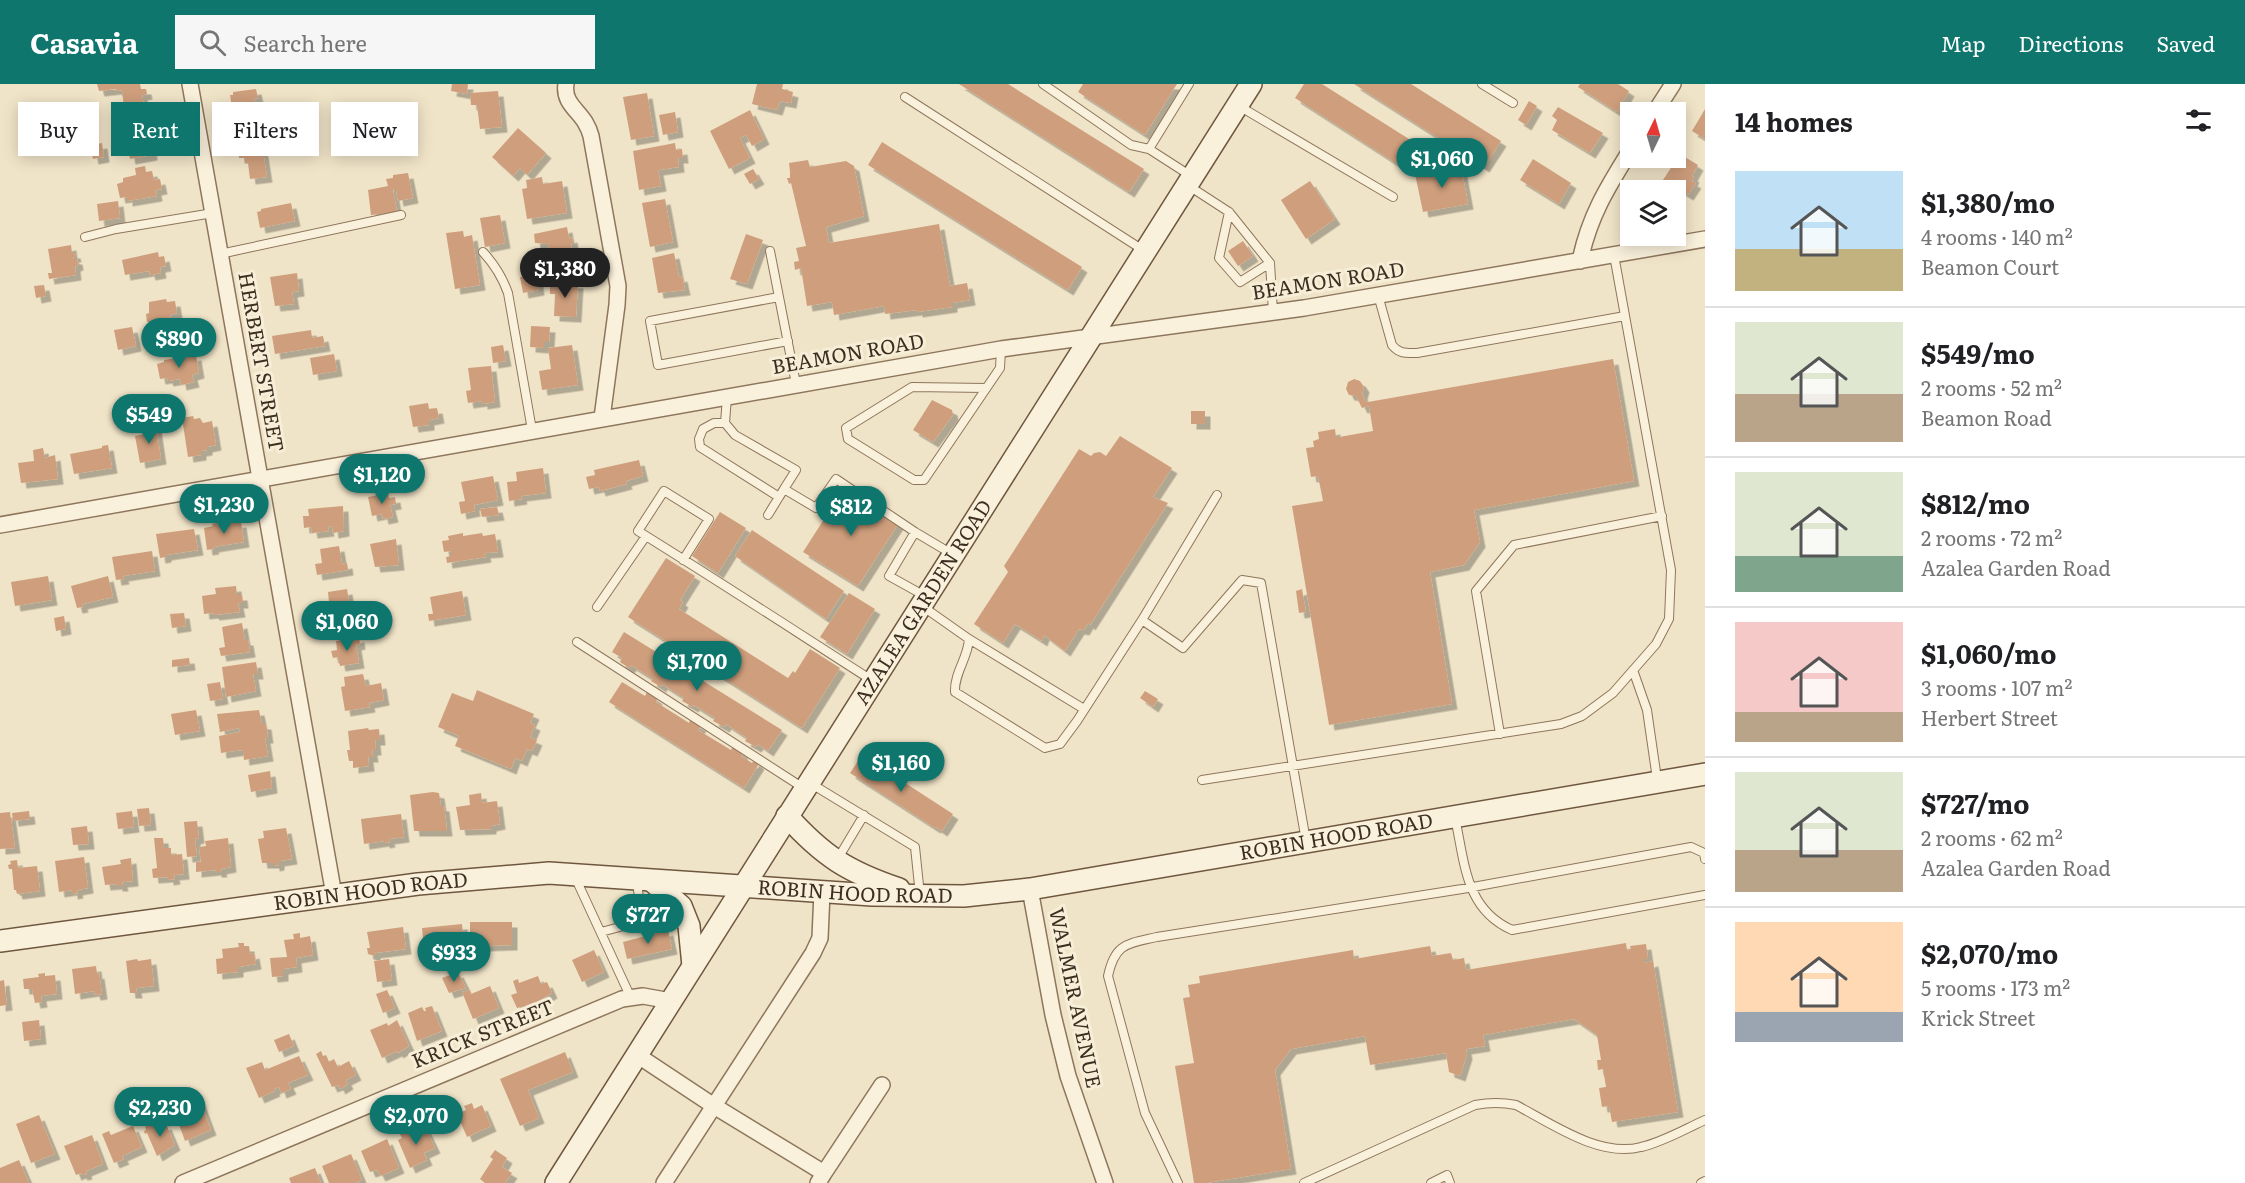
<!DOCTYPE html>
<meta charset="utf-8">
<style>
body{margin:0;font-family:Literata,serif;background:#f6f6f6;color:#202124;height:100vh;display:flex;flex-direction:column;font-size:22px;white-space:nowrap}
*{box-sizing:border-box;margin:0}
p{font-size:20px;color:#757577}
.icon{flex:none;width:33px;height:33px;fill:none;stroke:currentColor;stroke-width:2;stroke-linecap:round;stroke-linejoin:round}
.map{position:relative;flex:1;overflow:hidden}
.details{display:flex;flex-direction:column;background:#fff;width:540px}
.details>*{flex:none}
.banner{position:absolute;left:18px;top:18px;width:570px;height:54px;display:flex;gap:12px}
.needle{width:39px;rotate:5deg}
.tools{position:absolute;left:1620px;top:18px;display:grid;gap:12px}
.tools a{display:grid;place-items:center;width:66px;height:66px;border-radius:0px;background:#fff;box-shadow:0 3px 15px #0003;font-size:30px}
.price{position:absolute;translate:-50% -51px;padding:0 14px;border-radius:21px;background:#0f766e;color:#fff;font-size:20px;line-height:39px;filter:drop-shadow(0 2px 3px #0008)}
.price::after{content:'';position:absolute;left:50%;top:36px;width:18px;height:14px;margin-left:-9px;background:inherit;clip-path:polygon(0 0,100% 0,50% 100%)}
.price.current{background:#222;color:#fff}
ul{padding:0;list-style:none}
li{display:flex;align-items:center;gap:18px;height:150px;padding:0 30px}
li+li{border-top:2px solid #e0e0e0}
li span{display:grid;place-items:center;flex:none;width:168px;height:120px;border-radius:0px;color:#555}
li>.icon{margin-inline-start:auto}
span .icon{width:72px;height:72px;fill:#fffc;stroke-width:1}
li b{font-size:26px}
h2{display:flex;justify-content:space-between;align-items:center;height:72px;padding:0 30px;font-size:26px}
.pill{padding:0 21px;border-radius:0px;background:#fff;box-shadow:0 3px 15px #0003;font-size:21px;line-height:54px}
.pill.current{background:#0f766e;color:#fff}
header{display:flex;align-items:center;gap:36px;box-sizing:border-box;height:84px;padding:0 30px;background:#0f766e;color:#fff}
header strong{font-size:28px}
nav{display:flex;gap:33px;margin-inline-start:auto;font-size:21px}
.search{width:420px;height:54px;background:#f6f6f6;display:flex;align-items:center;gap:15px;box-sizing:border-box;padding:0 21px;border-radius:0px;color:#757577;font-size:22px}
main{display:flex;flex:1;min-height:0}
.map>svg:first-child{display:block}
</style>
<header>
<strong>Casavia</strong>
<div class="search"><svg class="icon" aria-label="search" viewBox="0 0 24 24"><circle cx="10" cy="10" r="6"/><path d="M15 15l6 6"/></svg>Search here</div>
<nav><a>Map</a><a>Directions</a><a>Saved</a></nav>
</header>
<main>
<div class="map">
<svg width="1705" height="1099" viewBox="0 0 1705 1099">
<defs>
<filter id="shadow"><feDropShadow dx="5.5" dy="5.5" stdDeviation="0" flood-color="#0004"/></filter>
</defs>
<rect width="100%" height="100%" fill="#f0e4c8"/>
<path fill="#cf9f7d" filter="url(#shadow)" d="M97 0H140L141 5H146L147 10 142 11 144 21 124 24 122 6 117 7 116 5 99 7Z
M452 0H468L467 10 451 7Z
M757 0H783L782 5 793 8 791 19 780 17 777 26 752 20Z
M959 0H1008L1144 85 1129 108Z
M1083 0H1177L1145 51 1078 8Z
M1304 0H1322L1420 62 1405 85 1295 14Z
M1354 0H1411L1501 57 1484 83Z
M1580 0H1618L1629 7 1617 28 1578 3Z
M256 5 258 14 254 15 257 30 238 34 236 23 232 24 230 11H233V8Z
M498 7 502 43 480 45 477 21H471L470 9Z
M647 9 654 52 631 56 623 13Z
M1529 17 1537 22 1526 41 1518 36Z
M1558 23 1603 49 1590 69 1552 46 1557 36 1552 32Z
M1705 25V55L1692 47Z
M750 26 764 55 752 62 746 51 740 54 750 74 729 85 710 47Z
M675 28 678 48 663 51 659 31Z
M151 37 153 53H150L152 71 130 75 127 60 118 62 114 43Z
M261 40 263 55H261L267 93 250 95 248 79H245L244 74H239V68H243L242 57H244L242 42Z
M518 44 546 69 527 91 520 84 513 92 492 73Z
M882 58 1082 183 1068 206 868 81Z
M102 59 104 73 93 75 90 61Z
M675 59 676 66 682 65 683 74H678L679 83 658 86 661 102 639 106 633 67Z
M1680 70 1698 81 1692 92 1694 93 1692 97 1696 99 1688 111 1663 96Z
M1533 75 1571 99 1559 120 1520 96Z
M808 76 810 83 846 77 854 82 864 132 826 143 829 159 939 140 950 202 967 199 970 216 952 219V223L917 228V226L885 230 884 222 834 231 832 218 807 222 801 184 795 186 794 178 799 177 796 164 806 162 791 99 789 100 787 94H790V88L789 79Z
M145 82 146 88 152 87 154 96 160 95 162 105 156 106 157 112 127 117V113L120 114 117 100 123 98V94L136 91 135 84Z
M1461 82 1468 120 1423 128 1415 90Z
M753 85 759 95 750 100 744 90Z
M408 89 413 114 398 117 396 106H393L397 128 371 131 368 106 388 102 386 95 393 94V91Z
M542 93 543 100 562 97 567 129 527 135 522 105 527 104 526 96Z
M1310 97 1335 135 1306 155 1281 116Z
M665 115 673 158 650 163 642 119Z
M118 117 120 134 99 137 97 120Z
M291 119 295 137 260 144 257 128 261 127V125Z
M500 131 505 159 485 163 480 134Z
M567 143 569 154 572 153 573 159H571L574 180 551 183 548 160 535 159 534 150Z
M463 147 464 153 472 151 480 201 455 205 446 149Z
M746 150 763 156 747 200 730 195Z
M1243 157 1253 172 1238 182 1228 167Z
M71 161 72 169H75L76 173H73L74 175H77L78 181 75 182 76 191 49 195 48 189H52L48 165Z
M158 168 159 173 164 172 166 182 160 183 161 189 150 191 149 187 125 191 122 176Z
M674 169 679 193 682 192 685 206 658 209 652 174Z
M297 189 299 207 292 208 294 220 275 222 270 193Z
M537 191 539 206 523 209 520 193Z
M550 198 578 199 576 233 554 232 555 210H550Z
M44 201 46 212 36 214 34 202Z
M166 215 167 218 175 217 177 229 170 231 172 242 168 243 169 247 156 249 154 240H152V238H147L146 230 149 229V218Z
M531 242 550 243 549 258H544V264L530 263Z
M132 243 136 262 118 266 114 246Z
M311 246 312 254 323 252 325 262 275 270 272 252Z
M503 261 506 277 493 279 491 263Z
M572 261 578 301 542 306 539 287 551 285 548 264Z
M334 270 337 287 313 291 310 274Z
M196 271 199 289 192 291 194 298 181 301 180 295 168 297 167 294 160 295 157 280 164 278V276Z
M1613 275 1634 397 1474 426 1480 458 1464 481 1430 488 1452 620 1329 641 1292 422 1323 417 1318 392 1311 393 1306 364 1314 363 1313 357 1319 355 1318 348 1335 345 1336 353H1339L1373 347 1369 322 1362 324 1356 312 1349 311 1346 305 1348 298 1354 295 1360 297 1364 303 1362 310 1365 317 1368 318Z
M491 282 495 318 482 320V317L468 319 466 307 471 306 468 284Z
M932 316 952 326 953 331 933 358 913 346Z
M428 319 429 325 437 324 439 334 429 336V341L413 343 409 322Z
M1191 327H1205V340H1191Z
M193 332 194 335 200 334 203 339 212 337 216 361 207 363V366L201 367V371L188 373 182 334Z
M156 341 161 375 140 379 135 352 146 350 145 343Z
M1120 352 1172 384 1153 413 1168 419 1090 541 1088 539 1084 546 1079 545 1065 567 1044 551 1042 557 1015 540 1003 559 974 540 1008 488 1004 482 1079 365 1091 372 1094 369 1100 368 1106 372Z
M108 361 112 384 74 390 70 370 102 364V362Z
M43 364 45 374 55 371 58 395 21 399 18 379 34 377 33 366Z
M639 376 643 392 626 397 627 400 600 407 599 403 589 405 586 393 595 391 594 386Z
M543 384 546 409 521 412 522 415 509 417 507 398 517 397 516 388Z
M493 392 498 416 474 421 475 427 461 430 459 418 465 417 461 398Z
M844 404 898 440 858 502 803 468Z
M388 409 389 414 395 413 396 420 390 421 393 433 383 435 382 430 372 432 368 413Z
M343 422 344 447 333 449 332 442 328 443 329 447 312 449 311 443 304 444 303 432H309L308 425Z
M497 423 499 431 482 433 480 425Z
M720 428 746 444 718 489 692 472Z
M241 438 244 458 213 463 214 465 207 466 204 444 213 442 212 440 217 439V441Z
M194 445 198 466 166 471V473L160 474 156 450Z
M752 446 844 507 826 535 735 472Z
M463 449V452L482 449 483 452 495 450 498 468 485 469 486 473 447 479 446 473 451 472V467L444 468 442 457 449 456 448 452Z
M396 455 399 481 375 483 370 460Z
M339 462 342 480 347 479 348 486 317 491 315 480 322 479 320 465Z
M152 467 155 487 123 492 124 495 116 496 112 473Z
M666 474 695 492 680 516 683 518 679 525 788 594 793 587 795 589 810 565 840 584 802 644 628 533Z
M48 492 52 516 15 522 11 498Z
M108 492 113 513 82 520 83 523 77 524 71 502Z
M236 502 237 511H242L243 519H238L240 528 214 531 213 529 204 530 202 512 216 510 215 504Z
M347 505 350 524 355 523 356 530 332 534 331 525 326 526 325 519 329 518 328 508Z
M1302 505 1306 528 1299 529 1296 507Z
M462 507 466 531 429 537 428 530H433L430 513Z
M849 509 875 525 847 570 820 553Z
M184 529 186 542 172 544 170 530Z
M64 532 66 545 56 547 54 534Z
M242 539 245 556H248L250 568 221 572 219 564 225 563 222 543Z
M624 548 782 646 768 667 758 660 756 663 745 657 747 654 726 640 724 643 713 637 715 634 694 621 693 623 682 617 684 614 662 600 661 603 651 597 653 595 631 581 629 584 620 578 622 574 612 568Z
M359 553 360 560 356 561 359 579 340 582 338 573 333 574 331 567 337 566 336 557Z
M189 574 190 581 172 583V576Z
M256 578 258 590H253L256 607 226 613 222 583Z
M363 590 366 602 381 599 384 616 369 619 370 623 345 627 341 603 345 602 344 593Z
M220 598 223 615 210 617 207 600Z
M622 598 645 612 647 608 657 615 656 618 689 639 690 636 701 642 698 646 731 666 733 662 743 669 741 672 752 679 754 676 759 680 744 704 609 618Z
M477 606 534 630 530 639 535 641 530 653 537 656 532 667 527 665 522 677 515 674 511 685 455 662 459 652 438 643 452 609 473 617Z
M1145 607 1158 615 1153 623 1140 614Z
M196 626 200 647 175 651 171 630Z
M259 626 262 640H266L268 654H265L268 672 244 676 243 667 241 666 221 669 219 652 240 648 239 644 220 648 217 630Z
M368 644 369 646 379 645 380 656H375L376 666H372L373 673H368L369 682 353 684V677H349L347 666H350L348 647Z
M862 671 953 730 942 747 936 743 935 744 850 689Z
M270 687 272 704 251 708 248 691Z
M433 708 439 709 441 722H444L447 747H414L410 711Z
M481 709 482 719 497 717 500 740 491 742V745L460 746 456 723 470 721 469 711Z
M149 724 151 741 139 742 137 725Z
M29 727 30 735 13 737 12 729Z
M132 727 134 743 118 745 116 729Z
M10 728 15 764 0 765V729Z
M401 730 404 753 389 755 390 758 384 759V757L364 760 361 735Z
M197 737 199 754 195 755 197 772 187 773 184 738Z
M87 742 89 760 73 761 71 744Z
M286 744 292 775 279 777V781L274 782V779H262L258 755 264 754 263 747Z
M154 754H163L164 764H171V771L182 770 184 790 174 791 175 795 168 796V793L153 794 152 785 157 784Z
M228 754 231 783 221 785 222 788H216V786L196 788V778H201L199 763 206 762 205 757Z
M84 773 88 804 77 806 78 809 72 810V806L59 808 55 777Z
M131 774 133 797 122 798 123 802H117V800L105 801 102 783 121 780 120 776Z
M17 776 18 784 37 782 40 807 17 810 16 806H14L12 785H9L8 781 11 780 10 777Z
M470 838H512V861L480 862V868H470Z
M462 840 464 863 456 864 457 874 441 875V872L435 873V866L424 867 422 844Z
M403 843 406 865 375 869V872L368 870 367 864H370L367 848Z
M668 846 672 865 627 875 623 858Z
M300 849V854L310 852 313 871 296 874 297 883 283 885V892L272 893 270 874 287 873 284 856 294 855 293 850Z
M238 859H244V862H249L250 870 254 869 256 880 238 883V888L217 890 216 875 223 874 222 865 239 863Z
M1626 859 1627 866 1631 865 1630 862 1646 860 1648 875H1644V879L1653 877 1678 1028 1612 1038 1609 1022 1602 1023 1599 1004 1606 1003 1603 985 1598 986 1597 976H1601L1597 951 1574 935 1483 951 1485 962 1466 965 1467 970 1460 992 1449 988 1446 969 1370 981 1365 952 1291 965 1275 986 1291 1085 1206 1099H1194L1175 982 1194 979 1183 914 1190 913 1188 901 1200 899 1199 892 1353 866 1354 875 1430 862 1432 872 1451 869 1453 876 1464 874 1466 886Z
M594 866 604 888 582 898 572 876Z
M137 875 138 877 151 875 154 902 136 904 137 909H130L126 877Z
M389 875 392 896 377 898 374 877Z
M96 882 97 890 99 889 102 910 95 911 94 907 75 910 72 885Z
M458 888 466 904 449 909 442 894Z
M45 889V892L55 891 57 910 41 912 42 918 35 919 32 905H24L23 895 39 893 38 890Z
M538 892 541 900 547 898 552 909 540 916 541 918 517 924 511 911 517 909 513 897 518 895 519 899Z
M4 896 7 921 0 922V897Z
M490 902 499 924 473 935 462 908 470 906 471 910Z
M387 906 395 924 383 929 376 910Z
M432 922 442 947 417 957 408 929 422 923 424 927H426L425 924Z
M39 936 41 955 24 957 22 938Z
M397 936 409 962 398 969 397 967 382 974 370 946 387 939 388 942Z
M289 950 294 962 279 968 274 956Z
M321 967 323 972 326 971 329 978 334 975 338 983 349 977 356 991 346 996 348 1000 340 1005 338 1001 332 1003 316 970Z
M565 968 573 988 528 1006 539 1034 520 1042 500 995Z
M299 972 308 991 288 999 291 1005 281 1009 279 1003 274 1005 275 1007 259 1014 246 984 262 978 265 986Z
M198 1011 211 1046 185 1057 178 1038 182 1037 175 1020Z
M472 1019 474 1025 482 1021 491 1042 467 1053 457 1030 466 1026 464 1022Z
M39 1031 55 1070 31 1079 16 1040Z
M158 1037 160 1042 166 1040 175 1061 157 1072 147 1049 145 1050 144 1047 146 1046 145 1043Z
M133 1042 142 1063 122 1072 124 1075 114 1079 102 1050 109 1047 111 1051Z
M425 1043 435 1064 424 1069 427 1076 410 1084 398 1056 402 1054 400 1050 411 1044 413 1048Z
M92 1051 103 1080 86 1087 87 1090 82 1091 81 1089 76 1091 64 1062Z
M387 1055 399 1084 380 1092 377 1086 370 1088 361 1067Z
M495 1066 507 1074 502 1083 512 1089 505 1099H485L480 1095 493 1075 490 1073Z
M351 1070 362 1096 355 1099H329L322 1082Z
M19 1076 29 1099H0V1084Z
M315 1084 321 1099H291L289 1094Z"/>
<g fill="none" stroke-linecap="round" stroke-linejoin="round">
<g stroke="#8d765c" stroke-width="10">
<path id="lane" d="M1043 0 1131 61 1149 65 1191 92
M1482 0 1513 19
M905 13 1143 166
M1239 22 1393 113
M1149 65 1189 0
M1189 102 1229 128 1270 179 1273 228
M1229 128 1219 174 1240 198 1270 179
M85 153 116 145 213 129
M770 167 796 300
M483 168C495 181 502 192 508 209L532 346
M220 170 401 131
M1378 211 1392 261C1399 270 1406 269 1417 269L1625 232
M779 213 650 237 658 281 788 257
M986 304 912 303 846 344 848 355 914 396H924L1000 284 1001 265
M727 313 725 339 735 351 796 386 784 405 816 424 836 395 915 448
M725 339H714L703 345 699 355 700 363 779 413 784 405
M768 431 779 413
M683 476 709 435 664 407 638 447C717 496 795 547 873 597
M925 512 889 492 915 448 952 470
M922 522 969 555C968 574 954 589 955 608L1045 664 1060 660 1077 637 1142 536 1183 564 1242 496 1261 499 1306 757
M597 523 646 452
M1142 536 1217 411
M969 555 1084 625
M577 558 805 705
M1633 586 1647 626 1657 695
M1500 650 1476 507 1514 461 1662 432
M1202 696 1561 640 1582 632 1613 609 1656 560 1669 535 1671 486 1614 171
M810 699 915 763 920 811
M1455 734C1465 779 1465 825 1512 846L1705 811
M837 776 864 731
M575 793 631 914
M601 848 642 837 637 798
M1178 1099 1145 1029 1108 892C1115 859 1127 860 1157 853L1462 805 1691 763 1704 769 1705 775
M1304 1099 1475 1021C1490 1018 1502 1018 1516 1021 1552 1040 1600 1074 1641 1063 1663 1058 1685 1045 1705 1036
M1431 1099 1447 1091 1450 1099
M1701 1099 1705 1097"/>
</g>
<g stroke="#8d765c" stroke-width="18">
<path id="street" d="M190 0 334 811
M566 0C563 18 577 25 585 38 588 43 590 48 591 52L618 202 617 221 602 334
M1655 28 1673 0
M1580 177C1589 133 1607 104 1630 67
M0 441 1001 265 1304 224 1705 155
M1030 805 1053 931 1068 992 1105 1099
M637 971 714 1022 824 1089 818 1099
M824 1089 882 1001
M183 1099 622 915 643 912 671 917
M664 1099 813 869 820 854 822 808"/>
</g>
<g stroke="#6f573f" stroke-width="24">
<g id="secondary">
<path d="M787 732C823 772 848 788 899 805"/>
<path d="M652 797 681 822 689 842 693 882"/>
<path id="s1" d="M0 857 418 800 549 789 872 811 964 812 1030 805 1705 690"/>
<path id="s2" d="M556 1099 1251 0"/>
</g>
</g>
<use href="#lane" stroke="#faf1dc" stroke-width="8"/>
<use href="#street" stroke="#faf1dc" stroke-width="15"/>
<use href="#secondary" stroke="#faf1dc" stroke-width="21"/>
</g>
<g text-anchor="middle" stroke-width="6" stroke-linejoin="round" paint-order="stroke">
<g font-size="20" fill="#3d2e20" stroke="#f7eed8">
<text transform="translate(1328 197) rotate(-9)" y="7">BEAMON ROAD</text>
<text transform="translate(848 270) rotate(-10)" y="7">BEAMON ROAD</text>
<text transform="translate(261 278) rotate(80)" y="7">HERBERT STREET</text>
<text dy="7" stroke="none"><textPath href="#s2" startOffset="687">AZALEA GARDEN ROAD</textPath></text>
<text dy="7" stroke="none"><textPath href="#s1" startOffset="1346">ROBIN HOOD ROAD</textPath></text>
<text dy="7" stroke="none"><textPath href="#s1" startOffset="374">ROBIN HOOD ROAD</textPath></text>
<text dy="7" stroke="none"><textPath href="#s1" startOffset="860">ROBIN HOOD ROAD</textPath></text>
<text transform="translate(1075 914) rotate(78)" y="7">WALMER AVENUE</text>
<text transform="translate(483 950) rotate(-22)" y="7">KRICK STREET</text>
</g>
</g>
</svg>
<div class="tools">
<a><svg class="needle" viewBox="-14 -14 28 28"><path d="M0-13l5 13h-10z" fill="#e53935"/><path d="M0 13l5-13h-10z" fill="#757577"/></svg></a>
<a><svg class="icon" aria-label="layers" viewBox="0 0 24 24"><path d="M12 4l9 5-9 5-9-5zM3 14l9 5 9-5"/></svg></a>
</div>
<b class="price" style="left:1442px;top:105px">$1,060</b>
<b class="price current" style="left:565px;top:215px">$1,380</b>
<b class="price" style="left:179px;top:285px">$890</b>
<b class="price" style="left:149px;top:361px">$549</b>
<b class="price" style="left:382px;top:421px">$1,120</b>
<b class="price" style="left:224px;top:451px">$1,230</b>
<b class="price" style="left:851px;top:453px">$812</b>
<b class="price" style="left:347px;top:568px">$1,060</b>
<b class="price" style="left:697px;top:608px">$1,700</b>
<b class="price" style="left:901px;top:709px">$1,160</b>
<b class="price" style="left:648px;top:861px">$727</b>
<b class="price" style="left:454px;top:899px">$933</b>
<b class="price" style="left:160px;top:1054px">$2,230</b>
<b class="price" style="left:416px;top:1062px">$2,070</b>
<div class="banner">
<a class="pill">Buy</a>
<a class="pill current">Rent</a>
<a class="pill">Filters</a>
<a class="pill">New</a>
</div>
</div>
<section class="details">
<h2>14 homes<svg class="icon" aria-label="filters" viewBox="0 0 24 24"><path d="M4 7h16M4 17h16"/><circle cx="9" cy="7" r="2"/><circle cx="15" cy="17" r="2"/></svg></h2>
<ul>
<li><span style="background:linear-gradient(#bfe0f5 65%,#c2b280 0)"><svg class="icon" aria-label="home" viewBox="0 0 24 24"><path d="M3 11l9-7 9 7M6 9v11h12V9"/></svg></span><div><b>$1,380/mo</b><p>4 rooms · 140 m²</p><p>Beamon Court</p></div></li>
<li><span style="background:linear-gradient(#dfe7d0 60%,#b9a48a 0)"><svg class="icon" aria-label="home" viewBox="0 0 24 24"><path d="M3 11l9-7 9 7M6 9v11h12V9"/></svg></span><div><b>$549/mo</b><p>2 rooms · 52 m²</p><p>Beamon Road</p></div></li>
<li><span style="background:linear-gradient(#dfe7d0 70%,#7fa58c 0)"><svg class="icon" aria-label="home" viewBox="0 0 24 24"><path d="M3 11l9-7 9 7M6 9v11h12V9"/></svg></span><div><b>$812/mo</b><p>2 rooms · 72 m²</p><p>Azalea Garden Road</p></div></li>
<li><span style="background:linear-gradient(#f6c9c9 75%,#b9a48a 0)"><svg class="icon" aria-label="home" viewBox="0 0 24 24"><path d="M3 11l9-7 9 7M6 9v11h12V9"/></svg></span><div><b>$1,060/mo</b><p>3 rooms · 107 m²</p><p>Herbert Street</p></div></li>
<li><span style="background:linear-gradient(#dfe7d0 65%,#b9a48a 0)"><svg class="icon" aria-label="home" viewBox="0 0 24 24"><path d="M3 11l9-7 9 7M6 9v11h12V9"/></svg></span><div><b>$727/mo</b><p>2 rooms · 62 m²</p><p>Azalea Garden Road</p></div></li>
<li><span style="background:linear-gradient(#ffd9b3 75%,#9aa5b1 0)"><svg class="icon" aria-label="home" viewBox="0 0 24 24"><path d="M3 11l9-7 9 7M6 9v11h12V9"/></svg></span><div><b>$2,070/mo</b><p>5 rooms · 173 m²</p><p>Krick Street</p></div></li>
</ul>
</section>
</main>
